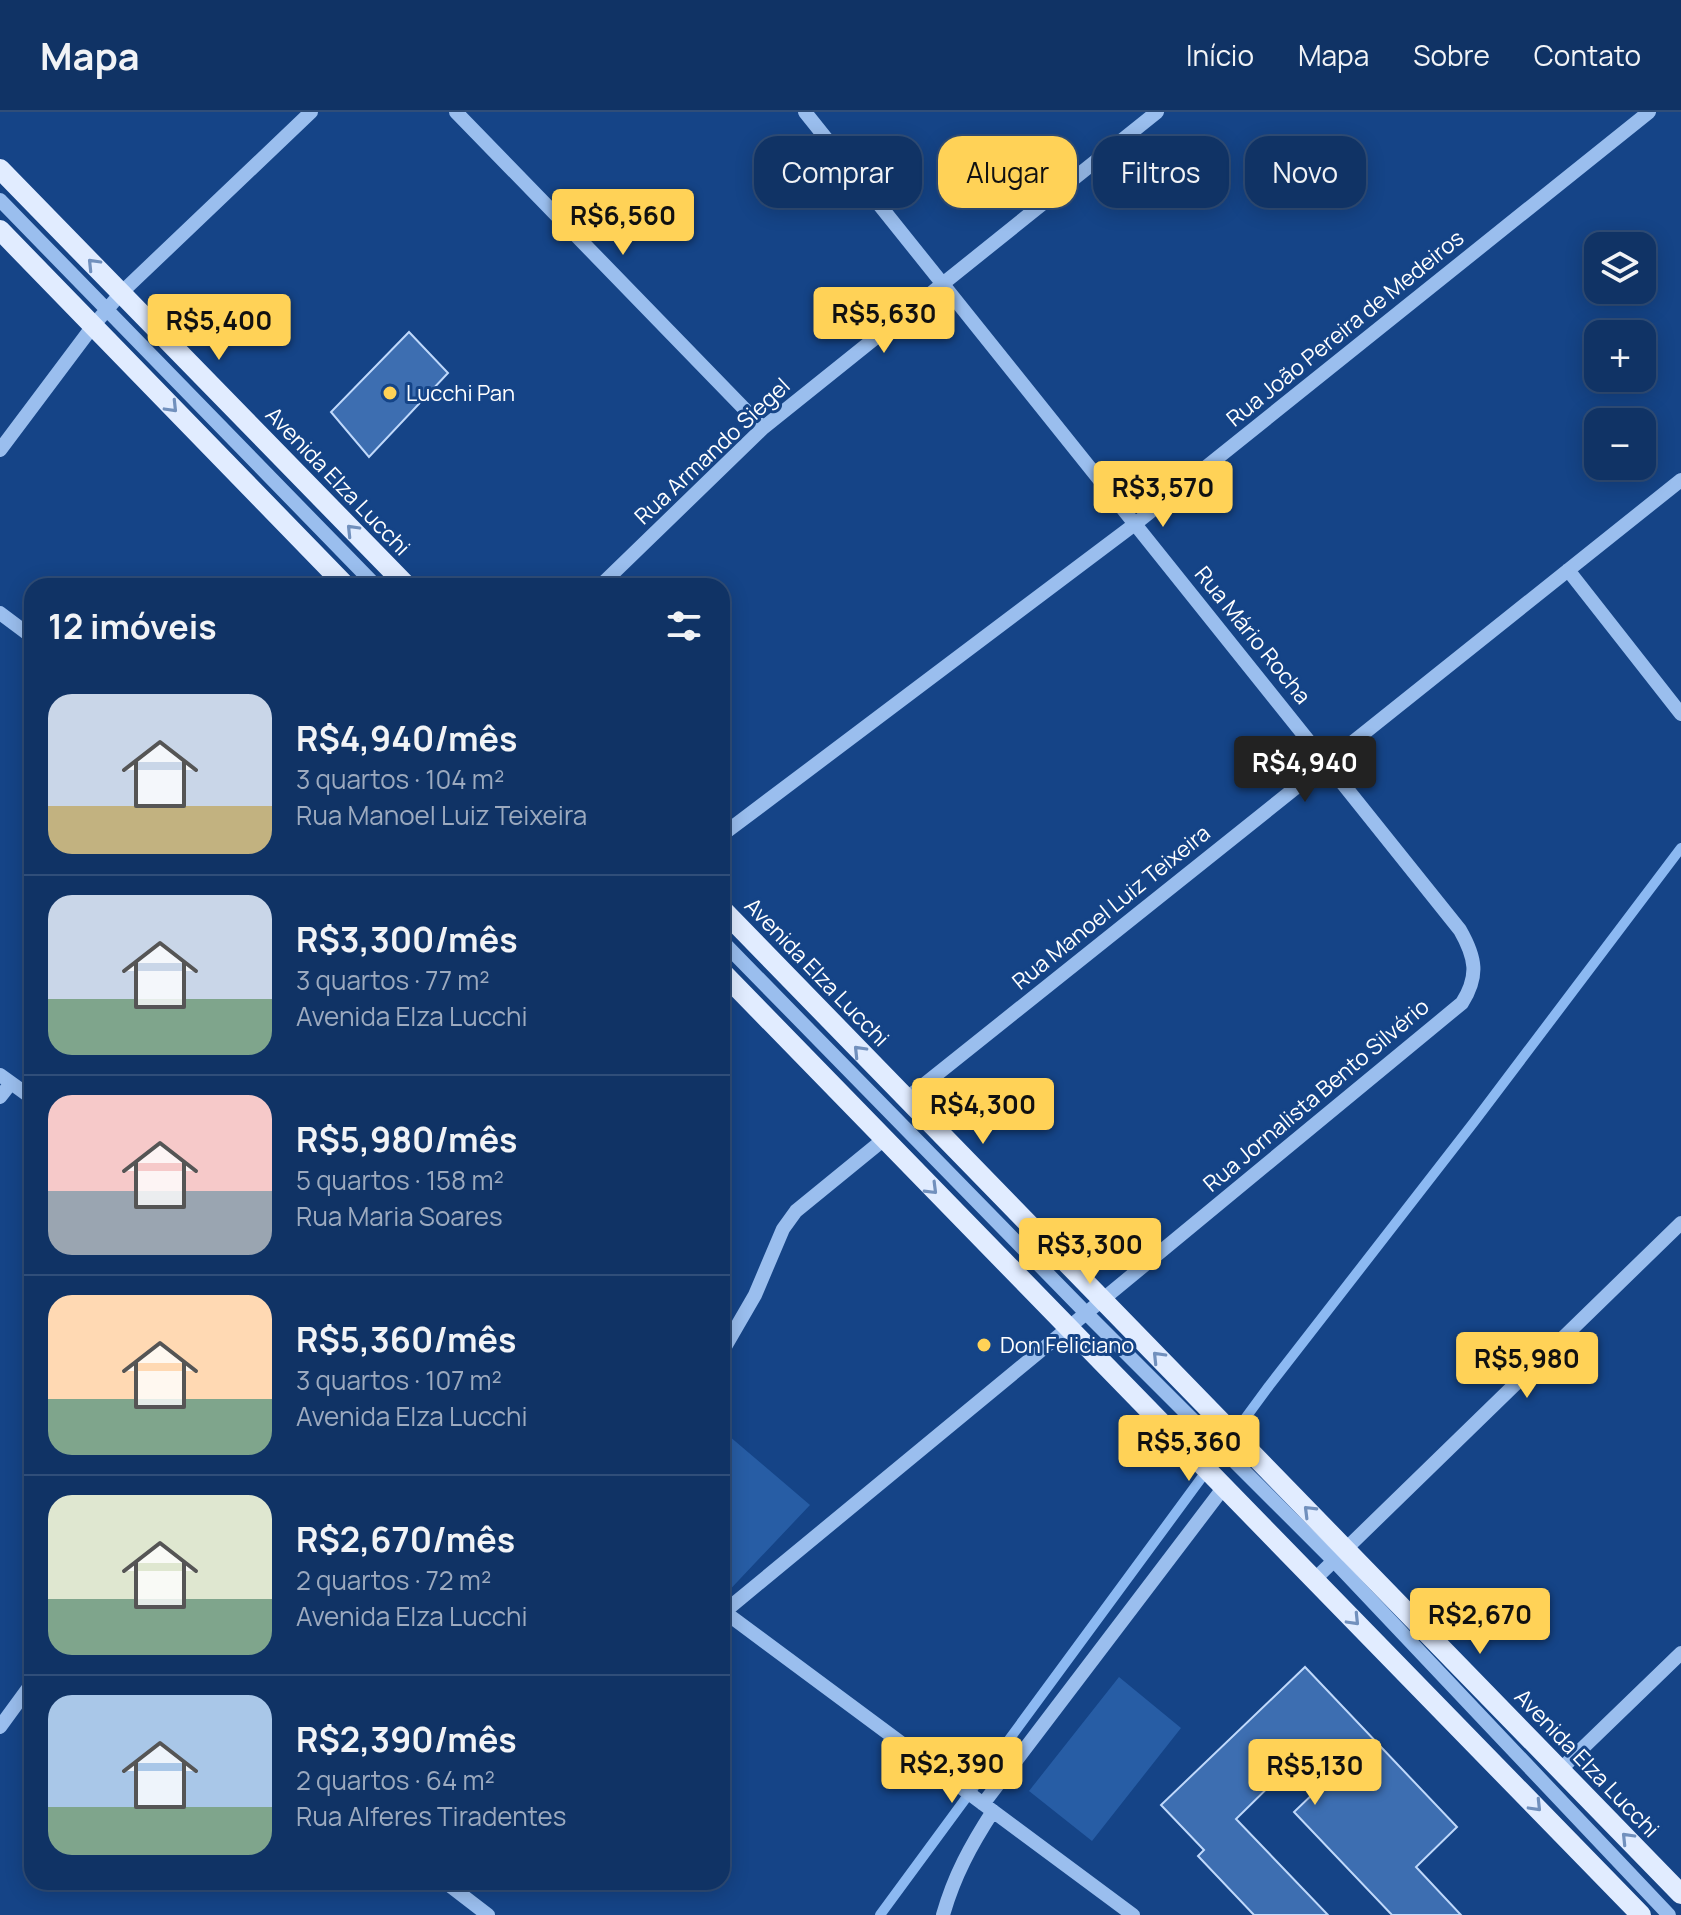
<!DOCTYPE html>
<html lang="pt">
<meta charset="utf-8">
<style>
body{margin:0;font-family:Manrope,sans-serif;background:#1e3f6e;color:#f1f3f6;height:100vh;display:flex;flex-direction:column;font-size:30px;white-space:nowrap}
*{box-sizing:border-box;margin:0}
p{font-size:26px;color:#9caabf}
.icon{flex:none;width:44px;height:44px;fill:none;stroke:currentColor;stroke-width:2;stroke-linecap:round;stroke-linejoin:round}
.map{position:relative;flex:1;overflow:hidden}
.drawer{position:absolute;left:24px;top:466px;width:706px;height:1312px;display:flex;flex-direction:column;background:#103365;border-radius:24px;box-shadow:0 4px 20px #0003,0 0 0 2px #304e79}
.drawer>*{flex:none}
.guide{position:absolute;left:754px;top:24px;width:760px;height:72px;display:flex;gap:16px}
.tools{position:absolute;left:1584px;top:120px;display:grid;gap:16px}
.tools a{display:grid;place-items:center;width:72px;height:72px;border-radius:16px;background:#103365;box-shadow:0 4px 20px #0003,0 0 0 2px #304e79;font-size:40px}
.price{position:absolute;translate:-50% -68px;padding:0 18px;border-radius:8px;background:#ffd257;color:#111;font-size:26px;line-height:52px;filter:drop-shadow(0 2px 4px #0008)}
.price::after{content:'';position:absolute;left:50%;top:48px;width:24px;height:18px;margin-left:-12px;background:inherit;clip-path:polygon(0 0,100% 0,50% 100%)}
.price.on{background:#222;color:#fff}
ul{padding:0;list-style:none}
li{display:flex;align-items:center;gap:24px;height:200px;padding:0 24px}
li+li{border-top:2px solid #304e79}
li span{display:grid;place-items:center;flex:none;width:224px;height:160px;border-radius:24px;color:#555}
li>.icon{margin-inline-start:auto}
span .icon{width:96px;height:96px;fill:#fffc;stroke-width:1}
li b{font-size:34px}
h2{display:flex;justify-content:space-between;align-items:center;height:96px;padding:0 24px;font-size:34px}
.chip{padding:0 28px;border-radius:24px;background:#103365;box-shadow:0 4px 20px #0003,0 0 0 2px #304e79;font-size:28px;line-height:72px}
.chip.on{background:#ffd257;color:#111}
header{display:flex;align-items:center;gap:48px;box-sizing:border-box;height:112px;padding:0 40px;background:#103365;border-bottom:2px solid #304e79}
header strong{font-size:38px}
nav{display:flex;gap:44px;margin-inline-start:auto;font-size:28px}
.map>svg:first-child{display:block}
</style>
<header>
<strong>Mapa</strong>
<nav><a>Início</a><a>Mapa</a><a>Sobre</a><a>Contato</a></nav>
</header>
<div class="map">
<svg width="1681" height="1803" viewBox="0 0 1681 1803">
<rect width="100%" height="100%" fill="#154487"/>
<path fill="#275da5" d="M722 1318 810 1393 722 1486Z
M1119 1565 1181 1616 1092 1729 1029 1679Z"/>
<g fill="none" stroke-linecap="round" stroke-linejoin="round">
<path stroke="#8cb9f2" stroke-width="10" d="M880 1803 1269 1274 1474 1010 1681 736"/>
</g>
<path fill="#3d6eb1" stroke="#c0d9fb" stroke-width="2" d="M409 220 448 261 369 345 331 300Z
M1305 1555 1457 1715 1416 1755 1461 1803H1392L1294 1700 1317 1678 1292 1652 1236 1707 1328 1803H1254L1198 1744 1204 1738 1161 1693Z"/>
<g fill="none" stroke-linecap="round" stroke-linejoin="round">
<path stroke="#9abeee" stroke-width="14" d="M456 0 763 316
M0 88 376 474
M0 338 93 214 121 181 311 0
M1568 458 1681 602
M600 474 763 316 1157 0
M0 501 32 525
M722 723 1135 412 1649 0
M722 829 1087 1202 1334 1449 1669 1803
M0 963 32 986
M0 985 11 971
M906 987 1681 368
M722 1240 755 1183 783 1117 796 1099 883 1028
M1315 1467 1681 1111
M722 1498 1133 1803
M724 1500 1462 891C1479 864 1476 846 1460 818L805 0
M0 1615 32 1571
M1560 1658 1681 1541
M983 1692 1224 1375
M445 1770 488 1803
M943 1803C954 1764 971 1733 993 1699"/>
<path stroke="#e1ecff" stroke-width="20" d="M0 57 407 474
M0 118 346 474
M722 797 1681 1782
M722 860 1641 1803"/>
</g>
<defs><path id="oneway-chevron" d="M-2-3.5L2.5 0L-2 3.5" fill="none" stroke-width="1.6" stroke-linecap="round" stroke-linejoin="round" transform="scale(2)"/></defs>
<g stroke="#7190bd">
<use href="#oneway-chevron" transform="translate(93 152) rotate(-134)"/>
<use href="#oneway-chevron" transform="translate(172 295) rotate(46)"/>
<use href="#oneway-chevron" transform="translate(352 418) rotate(-134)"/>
<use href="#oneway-chevron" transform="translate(859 939) rotate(-134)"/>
<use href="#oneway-chevron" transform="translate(932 1077) rotate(45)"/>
<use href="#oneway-chevron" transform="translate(1158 1245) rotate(-134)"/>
<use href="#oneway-chevron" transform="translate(1309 1399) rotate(-135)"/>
<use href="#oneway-chevron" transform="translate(1354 1508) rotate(46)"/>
<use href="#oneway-chevron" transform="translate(1536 1694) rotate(46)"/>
<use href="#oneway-chevron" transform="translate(1627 1726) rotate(-134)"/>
</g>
<g fill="#ffd257" stroke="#154487" stroke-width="3">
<circle cx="390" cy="281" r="8"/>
<circle cx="984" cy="1233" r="8"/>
</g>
<g text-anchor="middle" stroke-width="6" stroke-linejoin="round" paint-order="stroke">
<g font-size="22" fill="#fff" stroke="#154487">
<text transform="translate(1345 216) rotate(-39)" y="8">Rua João Pereira de Medeiros</text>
<text transform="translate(712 339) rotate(-43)" y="8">Rua Armando Siegel</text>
<text transform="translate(338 369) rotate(46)" y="8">Avenida Elza Lucchi</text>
<text transform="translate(1253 523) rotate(51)" y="8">Rua Mário Rocha</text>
<text transform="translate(1111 795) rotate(-39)" y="8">Rua Manoel Luiz Teixeira</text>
<text transform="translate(817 860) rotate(46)" y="8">Avenida Elza Lucchi</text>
<text transform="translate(1316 983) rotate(-40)" y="8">Rua Jornalista Bento Silvério</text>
<text transform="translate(1587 1651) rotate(46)" y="8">Avenida Elza Lucchi</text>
</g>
<g font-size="22" fill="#fff" stroke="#154487" text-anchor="start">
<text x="406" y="289">Lucchi Pan</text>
<text x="1000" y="1241">Don Feliciano</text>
</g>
</g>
</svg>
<div class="tools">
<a><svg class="icon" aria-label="layers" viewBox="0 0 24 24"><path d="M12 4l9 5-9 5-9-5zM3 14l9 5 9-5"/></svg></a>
<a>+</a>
<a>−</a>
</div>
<b class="price" style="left:623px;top:145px">R$6,560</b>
<b class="price" style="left:884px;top:243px">R$5,630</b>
<b class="price" style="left:219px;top:250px">R$5,400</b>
<b class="price" style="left:1163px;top:417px">R$3,570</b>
<b class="price on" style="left:1305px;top:692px">R$4,940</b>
<b class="price" style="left:983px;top:1034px">R$4,300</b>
<b class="price" style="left:1090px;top:1174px">R$3,300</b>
<b class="price" style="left:1527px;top:1288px">R$5,980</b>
<b class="price" style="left:1189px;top:1371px">R$5,360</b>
<b class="price" style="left:1480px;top:1544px">R$2,670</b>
<b class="price" style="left:952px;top:1693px">R$2,390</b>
<b class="price" style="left:1315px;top:1695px">R$5,130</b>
<div class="guide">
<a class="chip">Comprar</a>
<a class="chip on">Alugar</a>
<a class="chip">Filtros</a>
<a class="chip">Novo</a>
</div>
<section class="drawer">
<h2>12 imóveis<svg class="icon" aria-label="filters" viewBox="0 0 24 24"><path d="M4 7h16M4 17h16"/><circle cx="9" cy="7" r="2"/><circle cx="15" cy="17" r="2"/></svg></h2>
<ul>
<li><span style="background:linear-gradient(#c9d6e8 70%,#c2b280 0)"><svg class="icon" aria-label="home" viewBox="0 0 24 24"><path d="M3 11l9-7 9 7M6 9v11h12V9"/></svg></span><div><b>R$4,940/mês</b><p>3 quartos · 104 m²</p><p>Rua Manoel Luiz Teixeira</p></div></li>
<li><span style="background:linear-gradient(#c9d6e8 65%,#7fa58c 0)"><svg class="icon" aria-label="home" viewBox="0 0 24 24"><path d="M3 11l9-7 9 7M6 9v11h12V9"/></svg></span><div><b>R$3,300/mês</b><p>3 quartos · 77 m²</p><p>Avenida Elza Lucchi</p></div></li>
<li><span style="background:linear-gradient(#f6c9c9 60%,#9aa5b1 0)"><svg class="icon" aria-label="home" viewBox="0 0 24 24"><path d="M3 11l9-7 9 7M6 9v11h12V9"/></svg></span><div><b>R$5,980/mês</b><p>5 quartos · 158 m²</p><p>Rua Maria Soares</p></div></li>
<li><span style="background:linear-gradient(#ffd9b3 65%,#7fa58c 0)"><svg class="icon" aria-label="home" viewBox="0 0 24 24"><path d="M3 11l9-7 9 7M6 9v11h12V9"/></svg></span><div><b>R$5,360/mês</b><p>3 quartos · 107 m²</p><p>Avenida Elza Lucchi</p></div></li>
<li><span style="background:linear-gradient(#dfe7d0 65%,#7fa58c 0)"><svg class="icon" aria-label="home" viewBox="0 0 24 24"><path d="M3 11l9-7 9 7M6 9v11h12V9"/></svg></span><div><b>R$2,670/mês</b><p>2 quartos · 72 m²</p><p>Avenida Elza Lucchi</p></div></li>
<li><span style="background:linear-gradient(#a9c7e8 70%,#7fa58c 0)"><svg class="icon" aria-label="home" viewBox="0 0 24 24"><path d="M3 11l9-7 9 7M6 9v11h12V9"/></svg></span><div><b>R$2,390/mês</b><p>2 quartos · 64 m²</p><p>Rua Alferes Tiradentes</p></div></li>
</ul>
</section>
</div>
